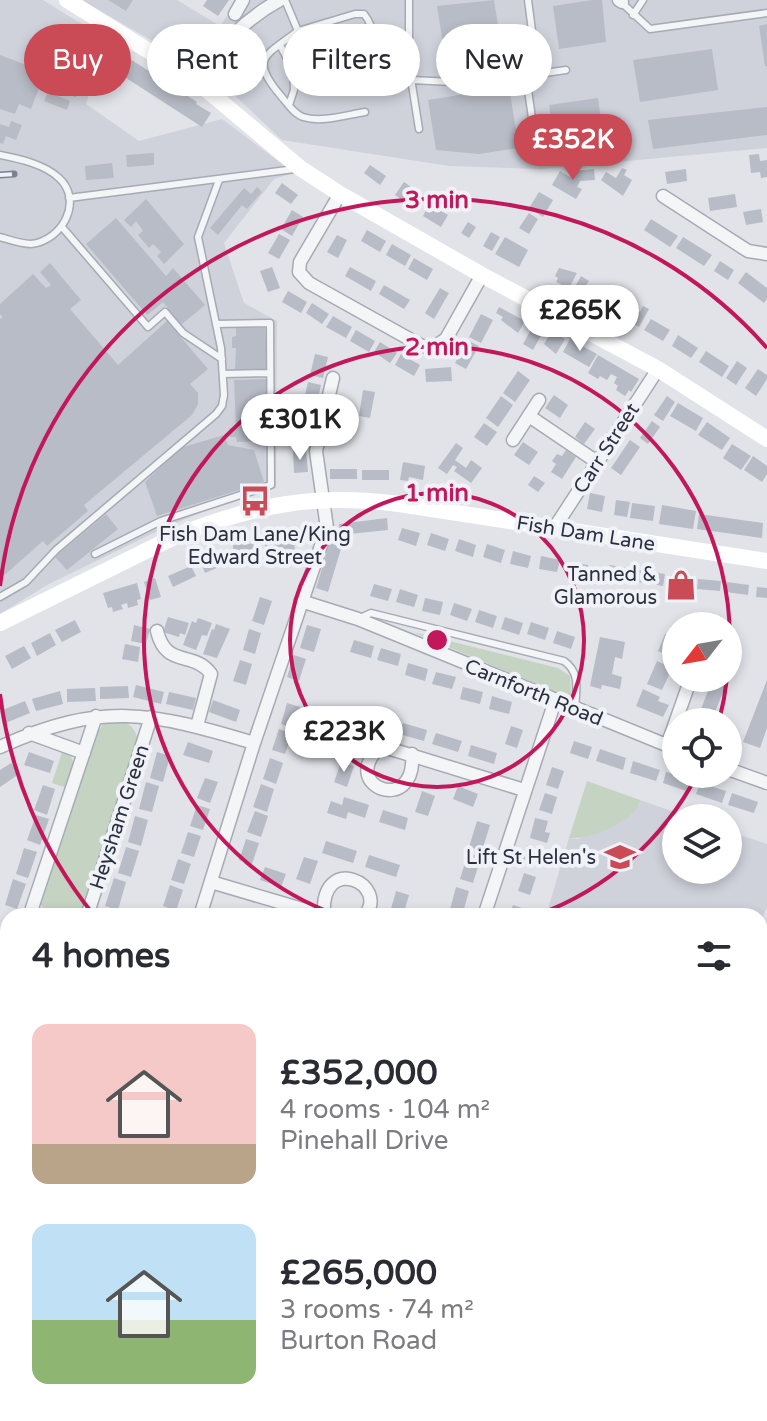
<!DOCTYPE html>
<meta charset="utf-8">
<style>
body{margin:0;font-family:"Varela Round",sans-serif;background:#f2f2f3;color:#2b2b33;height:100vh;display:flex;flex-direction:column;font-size:30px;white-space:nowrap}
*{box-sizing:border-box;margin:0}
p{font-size:26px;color:#7c7c81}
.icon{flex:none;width:44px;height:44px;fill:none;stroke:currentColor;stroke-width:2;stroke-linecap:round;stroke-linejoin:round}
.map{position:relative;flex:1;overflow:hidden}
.details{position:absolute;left:0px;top:908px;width:768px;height:514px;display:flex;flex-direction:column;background:#fff;border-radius:24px 24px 0 0;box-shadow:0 4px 12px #0003}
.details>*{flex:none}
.banner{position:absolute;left:24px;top:24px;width:720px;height:72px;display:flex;gap:16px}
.needle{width:52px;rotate:239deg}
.fabs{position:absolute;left:662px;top:612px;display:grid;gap:16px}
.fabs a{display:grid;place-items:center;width:80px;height:80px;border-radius:50%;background:#fff;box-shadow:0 4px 12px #0003;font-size:40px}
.price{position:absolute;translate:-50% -68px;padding:0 18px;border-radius:28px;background:#fff;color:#222;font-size:26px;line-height:52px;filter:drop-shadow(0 2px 4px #0008)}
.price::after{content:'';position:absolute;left:50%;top:48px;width:24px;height:18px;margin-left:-12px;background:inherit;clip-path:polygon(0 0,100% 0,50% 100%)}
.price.active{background:#ca4a55;color:#fff}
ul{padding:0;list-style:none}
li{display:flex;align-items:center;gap:24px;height:200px;padding:0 32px}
li span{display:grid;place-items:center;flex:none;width:224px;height:160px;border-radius:16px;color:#555}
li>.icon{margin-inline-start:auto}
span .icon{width:96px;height:96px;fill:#fffc;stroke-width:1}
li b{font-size:34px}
h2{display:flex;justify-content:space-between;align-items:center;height:96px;padding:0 32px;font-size:34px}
.chip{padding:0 28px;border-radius:36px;background:#fff;box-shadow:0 4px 12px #0003;font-size:28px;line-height:72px}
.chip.active{background:#ca4a55;color:#fff}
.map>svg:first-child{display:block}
</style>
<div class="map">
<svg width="767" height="1421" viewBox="0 0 767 1421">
<rect width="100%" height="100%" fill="#e1e3e9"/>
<path fill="#cfd2db" d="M0 0H43L106 39 86 104 139 141 222 119 294 173 274 179 224 243 244 303 277 321 276 488 215 507 166 527 47 585 0 614Z
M81 0H177L220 26 238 0H767V148L541 169 449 166 282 140 214 76Z
M640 800 692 818H676V870H728V831L767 844V907L760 923V916H546L569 838 578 839 639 806Z
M8 1403V1414H539L544 1421H0V1409Z"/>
<path fill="#c5d3c2" d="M413 632 558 668 570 676 571 695 565 696Z
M121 721C133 724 137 733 139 745L80 916 47 914 40 904 92 740 104 723Z
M62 752 71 756 74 766 67 788 52 783Z
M587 781 640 800C639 820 587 841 569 838Z
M763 1195 767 1198V1421H544L539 1414H760V1196Z
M0 1314 8 1317V1403L0 1409Z"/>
<path fill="#b8bcc6" d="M108 0H133L126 11Z
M207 0H229L218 16 203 6Z
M494 0 503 56 446 63 437 6Z
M592 0H602L606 42 559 49 553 6Z
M767 24V66H765L759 26Z
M113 48 197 102 196 104 211 113 202 127 103 63Z
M712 49 718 90 640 102 633 60Z
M0 55 45 72 31 109 19 104 15 114 0 109Z
M509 87 519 148 479 154 436 150 428 100Z
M48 92 70 101 67 110 44 101Z
M598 98 604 141 555 147 549 105Z
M767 107V135L653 149 648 120Z
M11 121 22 125 16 140 6 136 3 144 0 143V124L9 127Z
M154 153V165L127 167 126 155Z
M759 154 760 161 767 160V177L761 178 760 172 751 173 749 155Z
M112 163 114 178 86 180 85 166Z
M370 165 386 176 380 185 364 173Z
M622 168 627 170 624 175 632 180 623 196 601 180 606 172 616 178Z
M594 169 595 180 580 181 577 187 582 189 576 199 552 185 560 171 570 177 573 171Z
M686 169 687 181 667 184 665 172Z
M404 182 414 189 405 202 395 195Z
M282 183 298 195 291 204 275 193Z
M257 187 262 192 247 209 242 205 218 235 210 228 244 188 251 194Z
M539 192 553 200 543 217 529 208Z
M735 194 737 207 710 211 708 198Z
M146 199 184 244 164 264 157 256 161 252 153 244 149 248 138 235 143 231 136 221 131 227 124 220Z
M429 204 448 215 441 227 423 216Z
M761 209 763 222 746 225 743 212Z
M292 210 303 217 292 236 281 229Z
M529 213 538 219 529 234 519 228Z
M116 218 166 276 173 268 205 305 181 325 163 302 147 315 86 244Z
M651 219 678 236 670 247 644 230Z
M468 222 476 227 469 238 461 233Z
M367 230 386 241 380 252 361 241Z
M491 232 500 237 492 251 483 246Z
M279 234 290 240 279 259 268 253Z
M337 235 347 240 338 258 327 252Z
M505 237 528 250 519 267 495 254Z
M683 237 712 255 704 266 676 248Z
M392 244 411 255 405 266 386 255Z
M414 258 433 269 427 280 408 269Z
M720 261 734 270 728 280 714 271Z
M50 263 81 300 70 309 118 365 167 321 208 369 190 384 198 393V404L192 415 84 505 88 511 47 546 43 541 0 579V319L3 317 0 314V304L33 274 46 288 51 285 40 272Z
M272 267 280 288 268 292 260 271Z
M350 267 376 281 371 291 345 276Z
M559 268 577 273 569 288 556 282 558 278 555 276Z
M746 272 767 288V299L764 303 738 283Z
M581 276 589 281 586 285 600 293 604 285 610 289 606 296 612 300 606 311 572 292Z
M384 285 410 300 404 309 379 294Z
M440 288 449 293 434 319 425 313Z
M288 291 307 302 301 313 282 302Z
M620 301 640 312 643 306 649 309 639 327 613 313Z
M312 303 329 314 322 324 306 313Z
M499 307 525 321 518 333 501 320 503 317 496 313Z
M481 314 493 320 481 343 469 337Z
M333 316 352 327 346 338 326 327Z
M651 319 670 330 663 341 644 330Z
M533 326 543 332 533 350 523 344Z
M236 328H265L267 370 235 369 236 348H232V337L236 336Z
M356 330 375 341 369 352 350 341Z
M552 331 565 339 556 354 544 344Z
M678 335 698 348 691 358 672 346Z
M570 339 597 354 589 367 563 352Z
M467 340 479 346 466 369 455 363Z
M380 342 397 353 390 363 374 352Z
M706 351 729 366 722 377 699 362Z
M315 354 328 357 323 378 310 375Z
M401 354 420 365 414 376 395 365Z
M598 355 639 379 631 392 629 390 625 396 616 390 618 386 614 383 617 377 611 374 607 380 600 376 598 379 588 373Z
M737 361 747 368 736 385 726 378Z
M451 367 452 381 426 382 425 369Z
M758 369 767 375V379L756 396 745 388Z
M518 371 530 380 515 402 503 393Z
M266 379 268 441 237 442 236 437H230L229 428H236L234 380Z
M308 382 321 385 316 407 303 404Z
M363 390 375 392 370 418 359 416Z
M554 395 568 405 560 418 545 408Z
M501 396 513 405 498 427 486 418Z
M667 396 675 402 663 421 654 415Z
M678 403 703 418 696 431 670 416Z
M300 416 313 419 308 441 295 438Z
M652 421 660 427 648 444 640 438Z
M585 422 595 429 584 444 575 437Z
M707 422 730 438 722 450 698 435Z
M484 423 497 432 487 446 474 437Z
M224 435 228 445 254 450 264 482 157 516 145 482 180 448Z
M630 440 640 447 621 475 611 468Z
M523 442 538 452 529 465 514 455Z
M456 443 463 448 455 460 466 468 471 460 482 468 471 483 454 471 457 467 453 465 447 474 438 468Z
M732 444 751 456 741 470 723 458Z
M306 450 308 472 294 473 293 451Z
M566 450 576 457 562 479 551 472 556 464 552 461 557 454 562 456Z
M753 456 767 466V474L762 482 744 470Z
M403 462 425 466 423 480 409 477 408 481 400 480Z
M330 469H357V479H330Z
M362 470H389V480H362Z
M534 476 545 483 538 492 528 485Z
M590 493 605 496 602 512 587 509Z
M616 500 630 502 627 517 614 515Z
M632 503 655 506 653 521 630 518Z
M662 505 696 511 693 529 659 524Z
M106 514 118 529 67 570 55 557Z
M699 514 763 523 762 538 697 529Z
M387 518 388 530 340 535 339 524Z
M402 528 420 533 416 546 398 540Z
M431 533 449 539 445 551 427 545Z
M331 539 343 542 328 592 316 588Z
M459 539 476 545 473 557 455 551Z
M294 541 295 553 266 556 265 543Z
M261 543 262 556 248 557 249 564 240 565 239 557 234 558 233 545Z
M487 544 505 550 501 563 483 557Z
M513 551 531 556 528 568 510 564Z
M221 552 226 564 205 573 200 561Z
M541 556 560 560 557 572 539 569Z
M569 562 588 565 586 578 567 574Z
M609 565 665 574 663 586 607 577Z
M191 566 196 576 173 587 168 576Z
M675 575 691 578 688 595 671 592Z
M155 578 161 597 150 600 144 582Z
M698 579 721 581 720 591 697 589Z
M727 582 749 585 748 595 726 592Z
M137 583 141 599 137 600 138 605 128 608 127 603 121 605 123 609 113 612 112 607 108 608 103 593Z
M374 584 392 589 388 601 370 596Z
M757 587 767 588V598L756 597Z
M400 589 418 595 414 607 396 602Z
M260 597 272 601 264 625 252 621Z
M425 598 443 602 440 615 422 611Z
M454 603 472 609 467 621 450 615Z
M479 610 497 616 493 628 475 622Z
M168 617 189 623 185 635 180 633 179 637 163 632Z
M505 617 523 623 519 635 501 629Z
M198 618 212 623 207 636 202 635 196 650 183 645 192 621 196 623Z
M75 620 81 632 62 642 55 630Z
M531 622 549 628 545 640 527 634Z
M216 624 230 629 217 658 203 654 212 629 214 630Z
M134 625 150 629 146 644 131 641Z
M307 625 321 629 314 652 300 648Z
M249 629 261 633 255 654 243 650Z
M557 631 575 637 571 649 553 643Z
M50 633 56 645 37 656 31 643Z
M665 634 676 638V659L658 651Z
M600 637 625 642 622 659 615 657 612 674 622 677 620 689 602 685 601 689 590 686Z
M354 640 374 646 371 658 350 652Z
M125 644 140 647 138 662 122 659Z
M24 646 31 658 12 669 5 656Z
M381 648 401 654 398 666 377 660Z
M294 655 306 659 299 681 287 677Z
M728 656 736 660 711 722H696L713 678H728Z
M240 660 252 664 246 685 233 681Z
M657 661 672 668 662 690 647 684Z
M408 663 428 669 425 681 405 675Z
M436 672 456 677 452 689 432 684Z
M767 680V728L760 748 743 742Z
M136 685 164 692 161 704 133 697Z
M128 686 129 698 100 699V687Z
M463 687 483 692 480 704 460 699Z
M95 688 96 701 67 702V689Z
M643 689 660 697 658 701 669 705 663 717 636 706Z
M60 691 63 704 36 711 32 699Z
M169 692 196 698 193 710 166 704Z
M492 696 512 702 509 714 489 709Z
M213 700 240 710 236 722 209 712Z
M25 701 30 713 3 724 0 711Z
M287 703 300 707 294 728 281 724Z
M370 712 395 719 391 730 367 724Z
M403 723 427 730 424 741 399 734Z
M511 726 523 730 517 748 505 744Z
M279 729 292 734 285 754 272 750Z
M436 733 462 741 458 752 432 744Z
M348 734 361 739 354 759 341 755Z
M574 741 592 747 588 759 570 753Z
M188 742 213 751 209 763 183 755Z
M471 745 497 753 494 764 468 756Z
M600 749 626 758 623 770 596 761Z
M29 752 54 761 50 773 24 765Z
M157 752 170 756 163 782 150 778Z
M270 758 283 763 276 784 263 779Z
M633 761 660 770 656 781 630 773Z
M341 762 354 766 347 787 334 782Z
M11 763 19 774 0 787V770Z
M552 767 564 771 558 789 546 785Z
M666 772 693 780 689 792 663 783Z
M205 778 218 782 210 803 197 798Z
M146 782 159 786 152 812 139 809Z
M700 783 726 791 722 803 696 794Z
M261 784 274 789 267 812 253 807Z
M43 785 55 789 47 815 34 810Z
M458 786 478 794 473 807 453 799Z
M422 791 435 796 428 816 415 812Z
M545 793 557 797 552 814 539 810Z
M732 793 758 802 754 813 728 805Z
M344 797 369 805 365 818 348 812 346 819 327 813 331 801 342 805Z
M197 805 210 809 203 830 190 826Z
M383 810 408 818 405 830 379 822Z
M255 811 268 816 261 837 247 832Z
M36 815 49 819 40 845 27 840Z
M135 816 148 820 141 846 128 842Z
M535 818 548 821 545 832 550 833 547 843 530 838Z
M477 821 490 825 482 851 469 847Z
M188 832 201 836 194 857 181 853Z
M246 839 259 843 252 864 239 860Z
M326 841 357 851 353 863 322 853Z
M527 845 539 849 533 867 521 863Z
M126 847 139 851 131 877 118 873Z
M24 848 37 852 28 878 16 874Z
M468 853 481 857 473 883 460 879Z
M369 855 400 865 396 877 365 867Z
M304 857 318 861 310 884 296 879Z
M178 859 191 864 184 884 171 880Z
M265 867 286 874 281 887 260 880Z
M524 873 536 877 530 895 518 891Z
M114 878 126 882 118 910 105 906Z
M13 879 26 884 17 909 5 905Z
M170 885 183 890 176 911 163 906Z
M456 887 469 891 462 916 449 913Z
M396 891 409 895 403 916H389Z
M513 905 525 909 523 916H509Z
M0 986 8 989V1002L0 999Z
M0 1057 8 1059V1074L0 1071Z
M0 1097 8 1099V1140L0 1137Z
M7 1153H8V1177L0 1174V1165L3 1166Z
M0 1269 8 1271 1 1295H0Z
M60 1414H74L79 1421H51Z
M270 1414H347L352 1421H275Z
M393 1414H498L503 1421H399Z"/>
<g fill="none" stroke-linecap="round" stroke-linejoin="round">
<g stroke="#a6aab3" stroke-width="9">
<path id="lane" d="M285 0 298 31C265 56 249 58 281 96 287 103 294 114 303 117 321 123 346 115 365 112
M409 0V66L419 129
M528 0 533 38
M622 3 650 29 767 13
M633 15 643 0
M280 45 293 70
M526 76 533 125
M411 80 473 83 566 70
M75 92 91 45 104 26
M289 105 294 90 293 70 361 61C376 49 376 29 364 14H355L298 31
M0 155C20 159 44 164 59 178 84 201 62 241 31 244 21 244 10 240 0 237
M69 198 295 169
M62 227 148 327 165 312 183 333 222 359
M223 374 270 373
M95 554 161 521 271 485 270 323 216 324
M0 597 26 582 56 550 216 414 222 406 224 395 221 348 198 237 219 180
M360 618 371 613 564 661C581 673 576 690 575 709
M760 1128 767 1131
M87 1414 92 1421
M36 1421 45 1414"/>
</g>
<g stroke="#a6aab3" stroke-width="15">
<path id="street" d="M619 0 622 2
M235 14 243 0
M195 80C220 47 243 20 280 0
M340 194 300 262 299 272 309 283 422 346 432 348 446 339 482 275
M663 196 748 251 767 254
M529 416 597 462
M513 440 539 400
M555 527 658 369
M301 601 358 619 676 749
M157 631C166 669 194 650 211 674L197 726
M29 733 84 753
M667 746 691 678
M0 747C101 701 151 712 254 743
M412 754C417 817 336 786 381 746L524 790
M728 769 767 783
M211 882 326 916
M324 915C320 851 392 885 364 916
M37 916 32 908 96 716
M87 916 151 717
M200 916 254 743 327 528 316 451 333 378
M484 916 555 701
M0 1034 8 1037
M1 1147 8 1149
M760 1163 767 1151
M760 1183 767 1187
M0 1188 8 1191"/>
</g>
<use href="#lane" stroke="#f3f5f7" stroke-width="6"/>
<use href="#street" stroke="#f3f5f7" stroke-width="12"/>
<path stroke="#fff" stroke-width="16" d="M67 0 195 80 300 168 340 194 482 275 658 369 767 439
M0 623 176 536C254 505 314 493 399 504L767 561"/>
<g stroke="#7b8292" stroke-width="7">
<path id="rail" d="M0 175 14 174"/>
</g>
<use href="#rail" stroke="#f0f2f7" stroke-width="4" stroke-dasharray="12" stroke-linecap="butt"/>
</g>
<g fill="none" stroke="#c2185b" stroke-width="4">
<circle cx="437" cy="640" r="147"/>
<path d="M727 678A293 293 0 0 1 719 721M697 775A293 293 0 0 1 537 915M337 915A293 293 0 1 1 728 673"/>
<path d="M93 914A440 440 0 0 1 0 694M0 586A440 440 0 0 1 767 348"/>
</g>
<defs>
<g id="bus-bare" transform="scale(2.4)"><path d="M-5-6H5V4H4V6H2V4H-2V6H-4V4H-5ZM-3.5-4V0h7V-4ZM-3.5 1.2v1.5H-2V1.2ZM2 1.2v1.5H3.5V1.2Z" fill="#ca4a55" stroke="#f0f2f7" stroke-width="2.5" paint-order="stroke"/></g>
<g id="shop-bare" transform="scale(2.4)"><path d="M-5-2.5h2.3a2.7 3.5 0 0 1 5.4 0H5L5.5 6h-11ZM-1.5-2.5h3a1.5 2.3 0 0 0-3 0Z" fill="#ca4a55" stroke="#f0f2f7" stroke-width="2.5" paint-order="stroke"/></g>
<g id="school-bare" transform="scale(2.4)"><path d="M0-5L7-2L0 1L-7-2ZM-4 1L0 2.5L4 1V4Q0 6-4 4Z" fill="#ca4a55" stroke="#f0f2f7" stroke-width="2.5" paint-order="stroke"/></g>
</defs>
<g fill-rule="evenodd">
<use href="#bus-bare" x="255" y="501"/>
<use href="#shop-bare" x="681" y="585"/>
<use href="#school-bare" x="620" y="857"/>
</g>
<g text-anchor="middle" stroke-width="8" stroke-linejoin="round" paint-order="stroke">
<g font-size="20" fill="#2a3040" stroke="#f0f2f7">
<text transform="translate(606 448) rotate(-57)" y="7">Carr Street</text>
<text transform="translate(586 533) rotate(9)" y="7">Fish Dam Lane</text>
<text transform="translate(534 692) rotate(22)" y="7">Carnforth Road</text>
<text transform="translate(119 817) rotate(-72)" y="7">Heysham Green</text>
</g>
<g font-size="20" fill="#2a3040" stroke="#f0f2f7" text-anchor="end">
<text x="255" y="541" text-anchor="middle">Fish Dam Lane/King<tspan x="255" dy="23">Edward Street</tspan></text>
<text x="657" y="581">Tanned &amp;<tspan x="657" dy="23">Glamorous</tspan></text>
<text x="596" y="864">Lift St Helen's</text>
</g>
</g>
<circle cx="437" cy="640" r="12" fill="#c2185b" stroke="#f0f2f7" stroke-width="4"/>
<g font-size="24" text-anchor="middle" font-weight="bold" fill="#c2185b" stroke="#f0f2f7" stroke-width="8" stroke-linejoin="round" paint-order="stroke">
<text x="437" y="208">3 min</text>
<text x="437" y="355">2 min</text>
<text x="437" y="501">1 min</text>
</g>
</svg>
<div class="fabs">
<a><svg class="needle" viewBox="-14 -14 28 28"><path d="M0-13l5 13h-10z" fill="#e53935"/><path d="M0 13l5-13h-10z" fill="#7c7c81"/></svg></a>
<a><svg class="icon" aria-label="locate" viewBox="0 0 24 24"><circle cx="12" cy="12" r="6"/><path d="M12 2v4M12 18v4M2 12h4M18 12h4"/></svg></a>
<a><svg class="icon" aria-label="layers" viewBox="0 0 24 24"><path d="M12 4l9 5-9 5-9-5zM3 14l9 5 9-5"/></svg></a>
</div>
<b class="price active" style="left:573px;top:182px">£352K</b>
<b class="price" style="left:580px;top:353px">£265K</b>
<b class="price" style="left:300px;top:462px">£301K</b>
<b class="price" style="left:344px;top:774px">£223K</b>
<div class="banner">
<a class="chip active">Buy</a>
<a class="chip">Rent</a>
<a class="chip">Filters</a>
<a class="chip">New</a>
</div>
<section class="details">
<h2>4 homes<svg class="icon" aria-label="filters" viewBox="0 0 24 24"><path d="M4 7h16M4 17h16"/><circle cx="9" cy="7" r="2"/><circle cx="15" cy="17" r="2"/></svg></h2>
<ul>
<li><span style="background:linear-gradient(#f6c9c9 75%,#b9a48a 0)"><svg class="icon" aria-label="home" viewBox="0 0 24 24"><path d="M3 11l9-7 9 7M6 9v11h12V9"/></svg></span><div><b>£352,000</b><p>4 rooms · 104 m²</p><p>Pinehall Drive</p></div></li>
<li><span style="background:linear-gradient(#bfe0f5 60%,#8fb573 0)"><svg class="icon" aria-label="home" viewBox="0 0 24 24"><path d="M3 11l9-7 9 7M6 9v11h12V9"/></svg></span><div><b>£265,000</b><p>3 rooms · 74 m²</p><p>Burton Road</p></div></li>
</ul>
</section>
</div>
